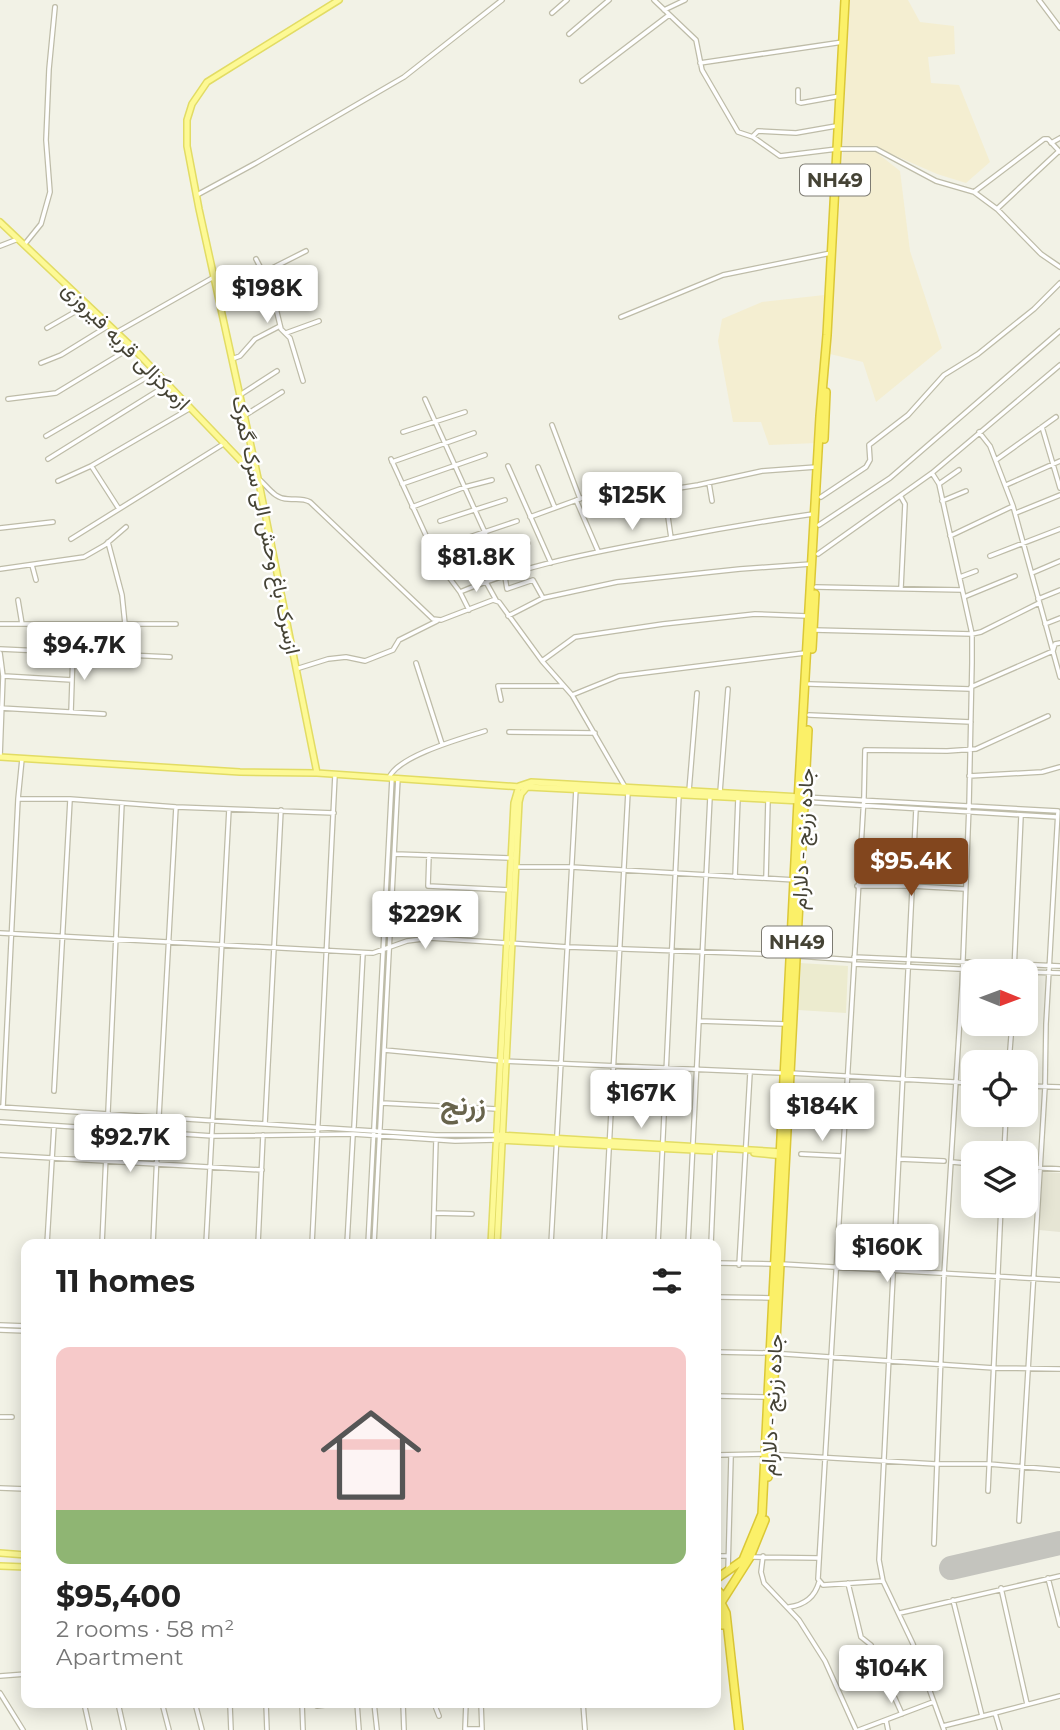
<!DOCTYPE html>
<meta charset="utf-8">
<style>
body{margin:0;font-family:Montserrat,Vazirmatn,sans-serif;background:#f2f2f2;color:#222;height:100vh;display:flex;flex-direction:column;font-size:26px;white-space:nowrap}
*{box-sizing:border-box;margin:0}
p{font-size:23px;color:#767676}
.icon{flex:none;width:38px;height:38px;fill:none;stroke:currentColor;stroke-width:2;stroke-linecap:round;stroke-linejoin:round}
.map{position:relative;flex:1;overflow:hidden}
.drawer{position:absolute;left:21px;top:1239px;width:700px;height:469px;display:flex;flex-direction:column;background:#fff;border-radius:14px;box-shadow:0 4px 18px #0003}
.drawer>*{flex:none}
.needle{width:46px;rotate:91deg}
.controls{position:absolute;left:961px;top:959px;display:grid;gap:14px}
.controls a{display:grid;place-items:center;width:77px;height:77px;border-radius:14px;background:#fff;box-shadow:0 4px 18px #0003;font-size:35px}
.price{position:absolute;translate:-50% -60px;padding:0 16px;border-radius:7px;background:#fff;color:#222;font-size:23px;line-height:46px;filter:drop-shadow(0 2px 4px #0008)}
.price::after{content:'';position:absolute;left:50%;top:42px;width:21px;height:16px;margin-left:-10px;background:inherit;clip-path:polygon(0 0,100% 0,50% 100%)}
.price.selected{background:#82461e;color:#fff}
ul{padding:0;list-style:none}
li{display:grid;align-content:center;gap:14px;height:371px;padding:0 35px}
li span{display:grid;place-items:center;height:217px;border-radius:14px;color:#555}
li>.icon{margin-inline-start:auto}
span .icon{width:126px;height:126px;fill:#fffc;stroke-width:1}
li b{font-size:30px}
h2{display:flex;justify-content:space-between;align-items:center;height:84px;padding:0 35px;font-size:30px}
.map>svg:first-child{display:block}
</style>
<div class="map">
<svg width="1060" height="1730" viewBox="0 0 1060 1730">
<rect width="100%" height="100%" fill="#f2f2e6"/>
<path fill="#e6e5d4" d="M1043 1172 1060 1173V1232L1039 1230Z"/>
<path fill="#f4eed1" d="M849 0H908L920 22 954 26 955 54 928 57 931 83 959 85 990 162 966 183 937 174 878 148 843 147Z
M843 150 876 152 900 171 910 251 942 348 876 402 863 362 830 354Z
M824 295 817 443 769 445 761 422H733L718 341 722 319 762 302Z"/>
<path fill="#ecebcf" d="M800 963 848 966 846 1013 798 1010Z"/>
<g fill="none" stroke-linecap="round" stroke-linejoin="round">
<path stroke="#c4c4be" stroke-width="24" d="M951 1568 1060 1543"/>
<g stroke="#bebca8" stroke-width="6">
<path id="minor" d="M654 0 696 40 702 70 738 132 753 137 780 156 837 149H876L936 181 974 192 997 209 1041 254 1060 267
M1039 0 1060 28
M664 10 685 0
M552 13 567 0
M569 34 609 0
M700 63 843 42
M582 81 669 15
M798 90V102L801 103 840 96
M753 136 758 131 796 133 836 126
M1051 143 1060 138
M974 192 1044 139H1048L1060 152
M197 195 256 163 404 77 502 0
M997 209 1059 151
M24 245 41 224 50 192 46 140 49 69 55 7
M0 246 18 239
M256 259 271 288 281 329 290 338 303 381
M219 295 306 251
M621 317 723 275 831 253
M47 328 87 305
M117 332 214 277
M286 333 319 321
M232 359 240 356 255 339 280 326
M41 363 61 355 108 326
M240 395 277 371
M8 399 56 393 132 347
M425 399 505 577 507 589 533 580 543 598
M244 416 282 392
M552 425 580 499
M1042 427 1060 488
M403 432 465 412
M979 432 990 446 1013 506 1060 677
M46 436 156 372
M48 459 167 385
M391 459 439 564 460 592 469 610
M996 460 1056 417
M392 462 474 433
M508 466 551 563
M92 467 119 509
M538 467 555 508
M932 473 939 484 972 634V663L969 806 962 985 944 1274 934 1544
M260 480C269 488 275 499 288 499 297 500 302 498 310 502L433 619 441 620 493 600 499 602 542 661 572 695 628 792 604 1244
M58 481 91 466 189 409
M709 483 712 501
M402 484 485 455
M939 484 959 470
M1006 485 1060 461
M664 489 671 538
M821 497 866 467 870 460 869 445 908 415 944 375 978 354 1034 309 1060 283
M576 500 598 551
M942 501 966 491
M412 507 465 487 492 480
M1016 513 1060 495
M530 517 596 493 635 495 698 485 762 471 816 467
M440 521 505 500
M819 525 890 478 1060 331
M0 528 53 522
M950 536 1013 506
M71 539 225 443
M108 542 122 595 125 624
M431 550 517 521
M818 554 932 473 1060 365
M990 556 1060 529
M32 565 36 580
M0 569 84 557 105 545 126 527
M444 572 528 543
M1032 573 1060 561
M960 577 976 571
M486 582 496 600
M816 587 962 590
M901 588 905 504 901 497
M460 592C527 564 600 551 671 538 718 529 765 521 813 514
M964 597 1015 576
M1038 599 1060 590
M18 600 22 624
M508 616 543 598 617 582 740 569 811 564
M0 624H176
M1045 624 1060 618
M814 630 972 634 981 632 1039 603
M0 649 170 657
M0 653 3 676 0 757
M542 661 575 637 663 624 755 614 807 616
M416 663 442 744
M296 669 328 659 346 657 365 661 393 650 399 640 437 621
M4 676 72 680
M809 684 970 689
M971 687 1053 651 1055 644 1060 643
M572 695 619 676 805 653
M501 700 498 686H562
M0 708 104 714
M71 712 73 652
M809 715 971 722
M509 732 595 733
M969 776 1042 772 1060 767
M389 778C397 756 463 738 485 731
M689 791 697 693
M720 792 728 689
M804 797 1058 811
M18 799H70L176 807 334 813
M806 802 1057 817
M916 809C904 1060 890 1310 879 1560L883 1581 913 1644 944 1730
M395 854 512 858
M429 855 428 886 510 890
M516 867H571L795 880
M735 877 738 798
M766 878 768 800
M857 886H912L965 889
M0 933 373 953 407 941 430 938 568 947 789 955
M797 956 854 960
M854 957 1060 966
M854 964 1000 971
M1014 971 1021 816
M1026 972 1060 973
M699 1021 786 1024
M384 1050 501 1061 782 1073
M1009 1062 1012 1024
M790 1073 973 1083
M1026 1086 1060 1087
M54 1091 70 800
M382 1103 497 1109
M0 1107 436 1135H496
M3 1107 18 799 22 759
M159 1116 176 807
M0 1122 213 1136 353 1134 455 1141 496 1140
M265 1124 281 810
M354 1127 363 953
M1004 1153 1006 1115
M801 1154 842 1156
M0 1155 262 1170
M899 1159 944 1161
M952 1162 973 1164
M1026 1167 1060 1169
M434 1213 472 1214
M47 1244 54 1126
M102 1244 122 803
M153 1244 158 1131
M206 1244 229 809
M258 1244 263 1135
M312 1244 335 775
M347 1244 353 1135
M368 1244 392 778
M374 1244 398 778
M433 1244 436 1140
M551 1244 576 789
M658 1244 679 795
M688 1244 710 797
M711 1244 715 1150
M716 1263 773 1264
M781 1264 1060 1280
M739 1265 750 1073
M716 1297 773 1298
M0 1325 26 1326
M0 1330 26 1331
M716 1352 770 1353 994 1368 1060 1369
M716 1396 766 1397
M0 1417H12
M716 1455 765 1454 936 1464H989L1060 1470
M0 1488 26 1489
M988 1491 1001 1206
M1019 1521 1045 1087 1046 1024 1058 811
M716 1556H728
M763 1556 761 1572 764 1583 799 1620 825 1661 856 1730
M752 1557 818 1558
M728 1570 731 1457
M1048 1578 1060 1625
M883 1581 823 1585 818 1579 864 796 865 750 947 751 976 749 1048 716
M848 1583 861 1637 871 1645 902 1714
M1001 1588 1027 1704
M953 1600 982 1716
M789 1607C804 1605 815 1597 819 1582
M900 1613 1060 1576
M0 1676 26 1674
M0 1693 23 1730
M84 1703 90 1730
M118 1703 124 1730
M162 1703 169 1730
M195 1703 202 1730
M266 1703 267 1730
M302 1703 303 1730
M317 1703V1706L340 1703
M357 1703 359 1730
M374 1703 377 1730
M403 1703 404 1730
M434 1703 439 1716
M466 1703 465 1729H482
M481 1703 482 1730
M583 1703 585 1730
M230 1705 287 1703
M230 1705 231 1730
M995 1713 1060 1696
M886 1720 888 1730
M943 1726 995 1713 1000 1730
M859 1730 933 1702"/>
</g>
<g stroke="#e2dc64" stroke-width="8">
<path id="major" d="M0 222 132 347 244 464 254 461
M0 757 240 772 317 773 521 787
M317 773 258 478 199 209 187 146V120L192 104 207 82 339 0
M499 1135 783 1152
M499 1140 713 1151
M754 1153 783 1156
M491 1244 514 803 519 786 531 782 801 797
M497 1244 519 802 521 794 527 787 801 801
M0 1553 26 1555
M0 1566 26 1567"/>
</g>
<g stroke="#dbc837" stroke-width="10">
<path id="highway" d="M824 439 826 392
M812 649 815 594
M774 1379 808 730
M768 1477 771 1433
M716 1579 743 1560 762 1514 798 801 820 416 827 335 845 0
M716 1589 721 1594V1603
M722 1601 750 1557 765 1520
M721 1603 726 1613 739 1730
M716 1611 721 1615 723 1625"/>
</g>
<use href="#minor" stroke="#fff" stroke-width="3.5"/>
<use href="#major" stroke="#fdf995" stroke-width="5"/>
<use href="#highway" stroke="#fbf068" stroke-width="7"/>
</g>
<g text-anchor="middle" stroke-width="5" stroke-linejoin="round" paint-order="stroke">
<g fill="#fff" stroke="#7d7b72" stroke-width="2">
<rect x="800" y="164.5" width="70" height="31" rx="5"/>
<rect x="762" y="926.5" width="70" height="31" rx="5"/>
</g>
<g font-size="19" font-weight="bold" fill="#454335">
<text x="835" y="187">NH49</text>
<text x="797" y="949">NH49</text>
</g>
<g font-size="21" fill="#454335" stroke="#fff">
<text transform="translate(126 346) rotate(45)" y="7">ازمرکزالی قریه فیروزی</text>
<text transform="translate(266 525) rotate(78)" y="7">ازسرک باغ وحش الی سرک گمرک</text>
<text transform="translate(803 839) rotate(-87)" y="7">جاده زرنج - دلارام</text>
<text transform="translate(772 1405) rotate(-87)" y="7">جاده زرنج - دلارام</text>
</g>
<g font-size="28" font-weight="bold" fill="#68644c" stroke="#fff">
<text x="463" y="1115">زرنج</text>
</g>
</g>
</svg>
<div class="controls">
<a><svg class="needle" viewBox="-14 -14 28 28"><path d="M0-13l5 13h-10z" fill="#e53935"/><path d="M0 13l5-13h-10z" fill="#767676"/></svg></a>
<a><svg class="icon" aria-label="locate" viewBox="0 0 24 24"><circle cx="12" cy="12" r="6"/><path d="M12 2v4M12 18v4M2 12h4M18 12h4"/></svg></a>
<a><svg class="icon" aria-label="layers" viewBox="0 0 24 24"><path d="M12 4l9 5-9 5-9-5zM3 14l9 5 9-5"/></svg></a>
</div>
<b class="price" style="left:267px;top:325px">$198K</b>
<b class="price" style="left:632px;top:532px">$125K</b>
<b class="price" style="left:476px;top:594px">$81.8K</b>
<b class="price" style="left:84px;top:682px">$94.7K</b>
<b class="price selected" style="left:911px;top:898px">$95.4K</b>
<b class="price" style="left:425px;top:951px">$229K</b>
<b class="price" style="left:641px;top:1130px">$167K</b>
<b class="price" style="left:822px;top:1143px">$184K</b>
<b class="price" style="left:130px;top:1174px">$92.7K</b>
<b class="price" style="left:887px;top:1284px">$160K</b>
<b class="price" style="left:891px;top:1705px">$104K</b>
<section class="drawer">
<h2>11 homes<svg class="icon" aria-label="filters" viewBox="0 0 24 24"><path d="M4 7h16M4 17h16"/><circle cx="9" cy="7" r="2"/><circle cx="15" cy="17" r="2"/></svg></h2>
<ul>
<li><span style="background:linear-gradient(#f6c9c9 75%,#8fb573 0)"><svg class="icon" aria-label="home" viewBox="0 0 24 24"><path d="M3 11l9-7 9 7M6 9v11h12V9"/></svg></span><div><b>$95,400</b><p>2 rooms · 58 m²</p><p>Apartment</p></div></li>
</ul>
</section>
</div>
